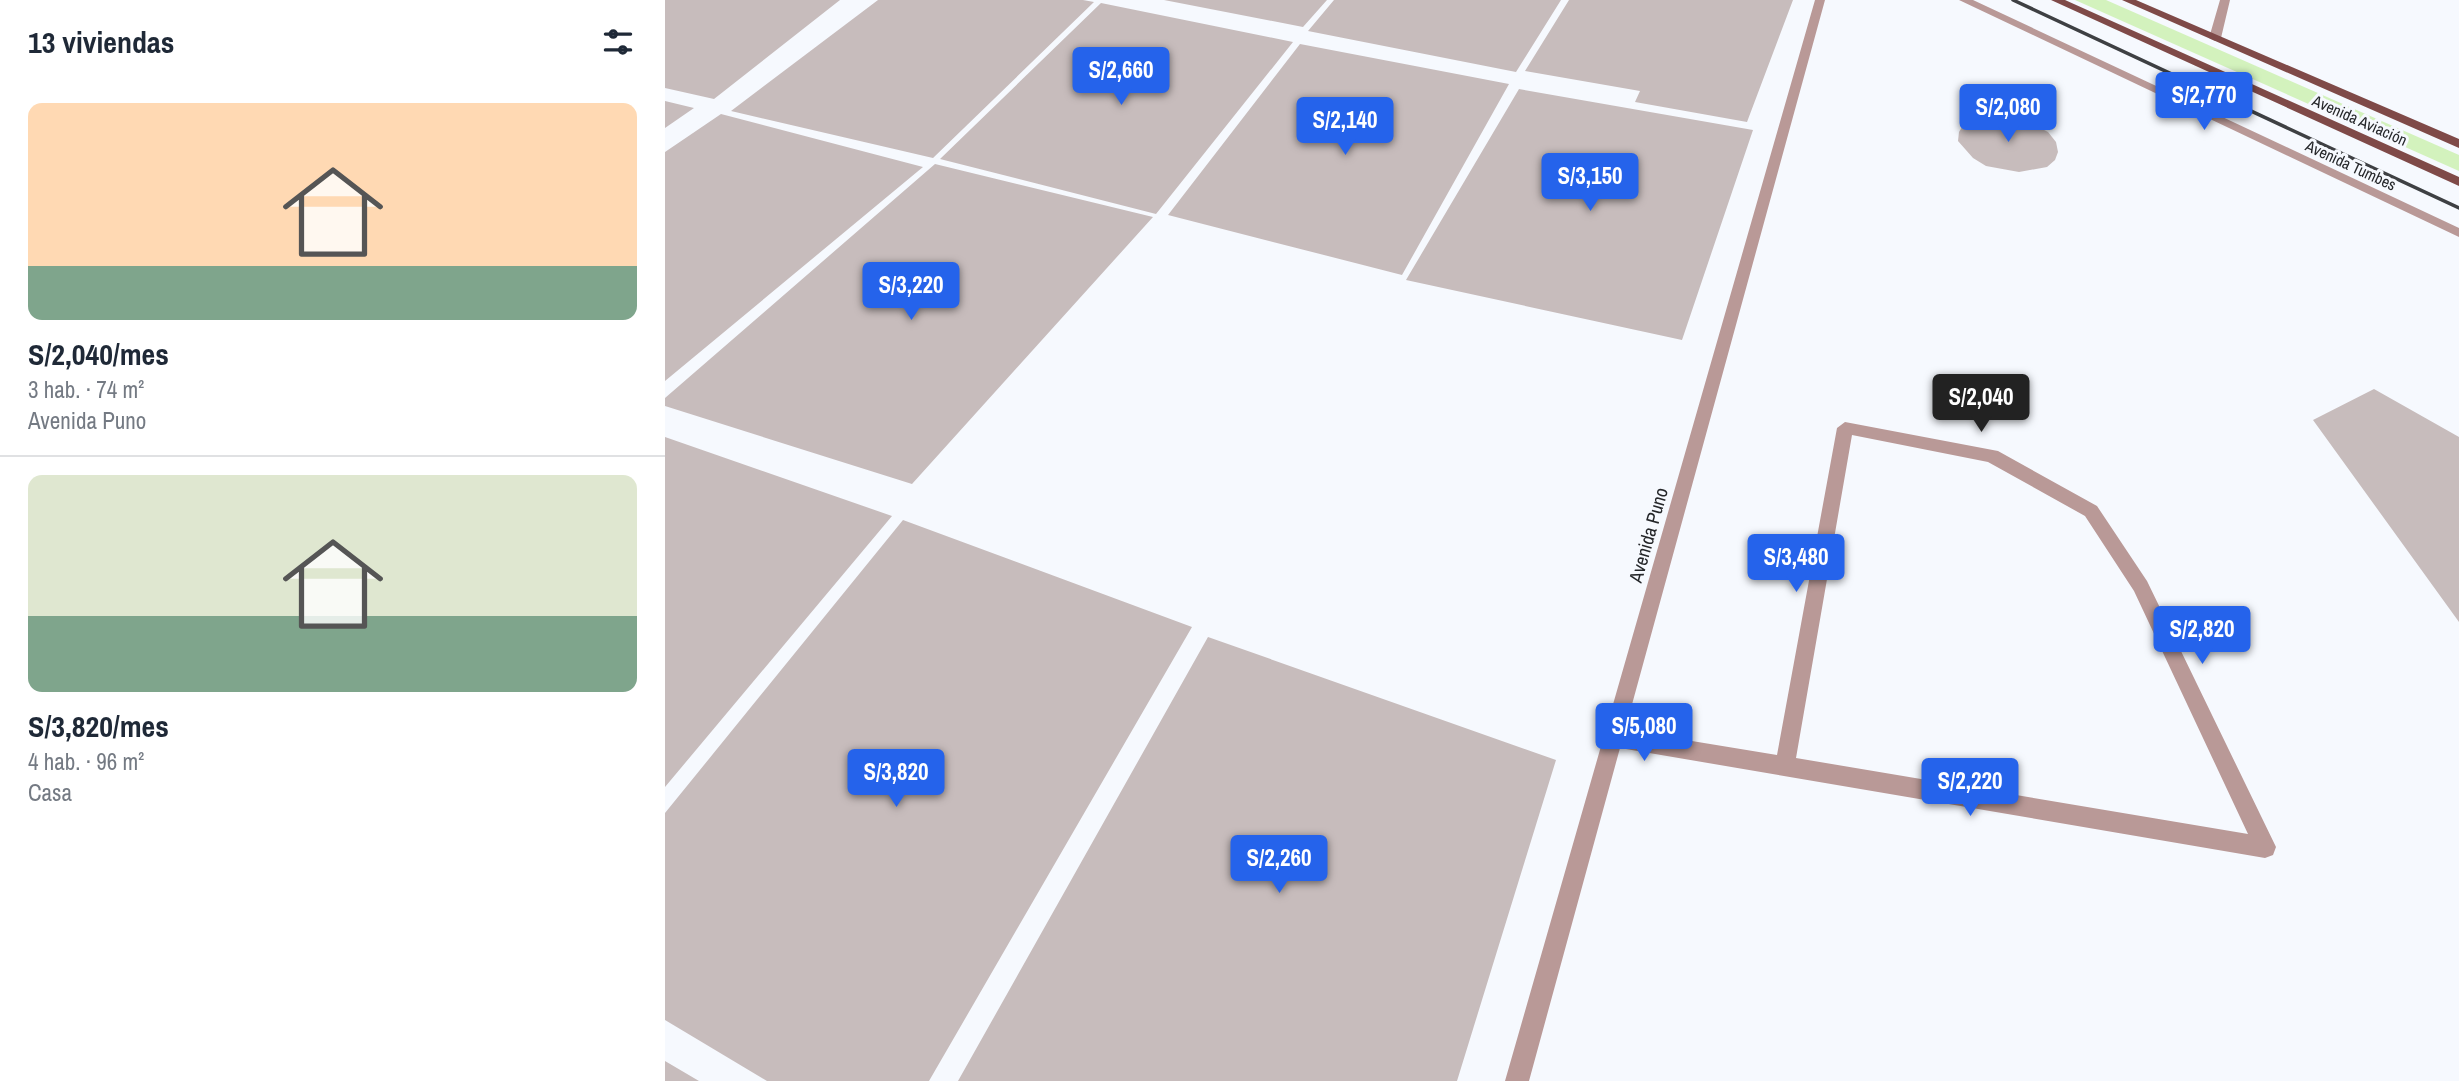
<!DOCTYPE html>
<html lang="es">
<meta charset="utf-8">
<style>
body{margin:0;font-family:"Archivo Narrow",sans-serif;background:#f6f6f7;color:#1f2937;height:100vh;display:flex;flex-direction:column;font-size:26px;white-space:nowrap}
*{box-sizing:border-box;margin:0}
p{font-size:23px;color:#747a83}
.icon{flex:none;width:38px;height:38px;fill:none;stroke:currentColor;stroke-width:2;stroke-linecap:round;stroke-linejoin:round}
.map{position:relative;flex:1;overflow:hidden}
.details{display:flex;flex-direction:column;background:#fff;width:665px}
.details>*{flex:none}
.price{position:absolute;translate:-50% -60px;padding:0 16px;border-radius:7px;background:#2563eb;color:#fff;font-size:23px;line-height:46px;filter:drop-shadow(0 2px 4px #0008)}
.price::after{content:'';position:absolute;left:50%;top:42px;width:21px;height:16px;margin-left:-10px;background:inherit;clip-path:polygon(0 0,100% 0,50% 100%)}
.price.selected{background:#222;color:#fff}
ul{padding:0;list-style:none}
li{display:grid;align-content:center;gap:14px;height:371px;padding:0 28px}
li+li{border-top:2px solid #e0e1e3}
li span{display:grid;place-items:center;height:217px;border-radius:14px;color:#555}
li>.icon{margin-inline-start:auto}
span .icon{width:126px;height:126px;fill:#fffc;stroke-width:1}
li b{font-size:30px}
h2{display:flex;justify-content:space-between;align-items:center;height:84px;padding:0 28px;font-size:30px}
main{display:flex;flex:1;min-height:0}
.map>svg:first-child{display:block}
</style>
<main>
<section class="details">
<h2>13 viviendas<svg class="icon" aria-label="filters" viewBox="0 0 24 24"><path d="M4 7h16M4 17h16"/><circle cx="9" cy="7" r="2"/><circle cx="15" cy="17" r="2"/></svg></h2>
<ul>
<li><span style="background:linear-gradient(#ffd9b3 75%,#7fa58c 0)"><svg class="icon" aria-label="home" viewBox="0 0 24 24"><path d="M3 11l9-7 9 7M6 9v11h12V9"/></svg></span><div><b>S/2,040/mes</b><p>3 hab. · 74 m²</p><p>Avenida Puno</p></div></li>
<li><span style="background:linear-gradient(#dfe7d0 65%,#7fa58c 0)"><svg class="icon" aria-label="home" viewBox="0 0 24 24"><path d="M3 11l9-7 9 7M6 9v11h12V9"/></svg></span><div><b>S/3,820/mes</b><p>4 hab. · 96 m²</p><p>Casa</p></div></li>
</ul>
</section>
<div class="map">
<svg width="1794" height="1081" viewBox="0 0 1794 1081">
<rect width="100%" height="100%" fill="#f6f9fe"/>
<path fill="#d3f2bd" d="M1410 0H1441L1794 155V171Z"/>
<path fill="#c7bcbc" d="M0 0H175L49 99 0 88Z
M213 0H418L429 2 268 158 66 111Z
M499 0H662L638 27Z
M669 0H896L851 72 643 31Z
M904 0H1128L1082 122 970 102 975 91 860 71Z
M436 3 628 42 491 214 275 159Z
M635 44 844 84 737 275 503 215Z
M854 89 1088 130 1017 340 741 280Z
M0 101 29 108 0 128Z
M56 114 258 167 0 381V152Z
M1324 115 1356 118 1383 132 1391 142 1393 152 1390 160 1382 167 1354 172 1321 166 1308 158 1293 141 1294 132 1299 124Z
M270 164 488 217 247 484 0 406V398Z
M1709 389 1794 437V622L1648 420Z
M0 437 227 516 0 787Z
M238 520 527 627 264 1081H102L0 1020V813Z
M543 637 891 760 792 1081H293Z
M0 1061 34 1081H0Z"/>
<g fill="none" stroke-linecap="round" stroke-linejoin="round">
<path fill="#b99997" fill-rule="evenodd" d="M1150 0H1160L960 730 1112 755 1172 428 1180 422 1333 451 1432 506 1482 581 1611 847 1608 855 1600 858 955 748 864 1081H840ZM1187 435 1323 462 1420 516 1469 591 1583 834 1131 758Z
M1294 0H1308L1794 228V237Z
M1555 0H1565L1556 38 1550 41 1544 38Z"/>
<path fill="#7f4a48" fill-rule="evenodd" d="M1386 0H1400L1794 177V186Z
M1457 0H1471L1794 139V148Z"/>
<path stroke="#3e4043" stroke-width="3.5" d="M1348 0 1794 208"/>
</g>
<g text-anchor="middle" stroke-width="6" stroke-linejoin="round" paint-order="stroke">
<g font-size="16" fill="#25272a" stroke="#f6f9fe">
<text transform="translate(1695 120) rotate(24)" y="6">Avenida Aviación</text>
<text transform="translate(1686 165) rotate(25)" y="6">Avenida Tumbes</text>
</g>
<g font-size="19" fill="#25272a" stroke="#f6f9fe">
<text transform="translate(983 535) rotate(-74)" y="7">Avenida Puno</text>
</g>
</g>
</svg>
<b class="price" style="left:456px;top:107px">S/2,660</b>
<b class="price" style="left:1539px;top:132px">S/2,770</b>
<b class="price" style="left:1343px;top:144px">S/2,080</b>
<b class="price" style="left:680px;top:157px">S/2,140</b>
<b class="price" style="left:925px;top:213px">S/3,150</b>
<b class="price" style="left:246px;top:322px">S/3,220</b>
<b class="price selected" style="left:1316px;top:434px">S/2,040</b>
<b class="price" style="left:1131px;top:594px">S/3,480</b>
<b class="price" style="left:1537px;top:666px">S/2,820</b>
<b class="price" style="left:979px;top:763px">S/5,080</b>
<b class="price" style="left:231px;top:809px">S/3,820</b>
<b class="price" style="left:1305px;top:818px">S/2,220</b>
<b class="price" style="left:614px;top:895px">S/2,260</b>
</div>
</main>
